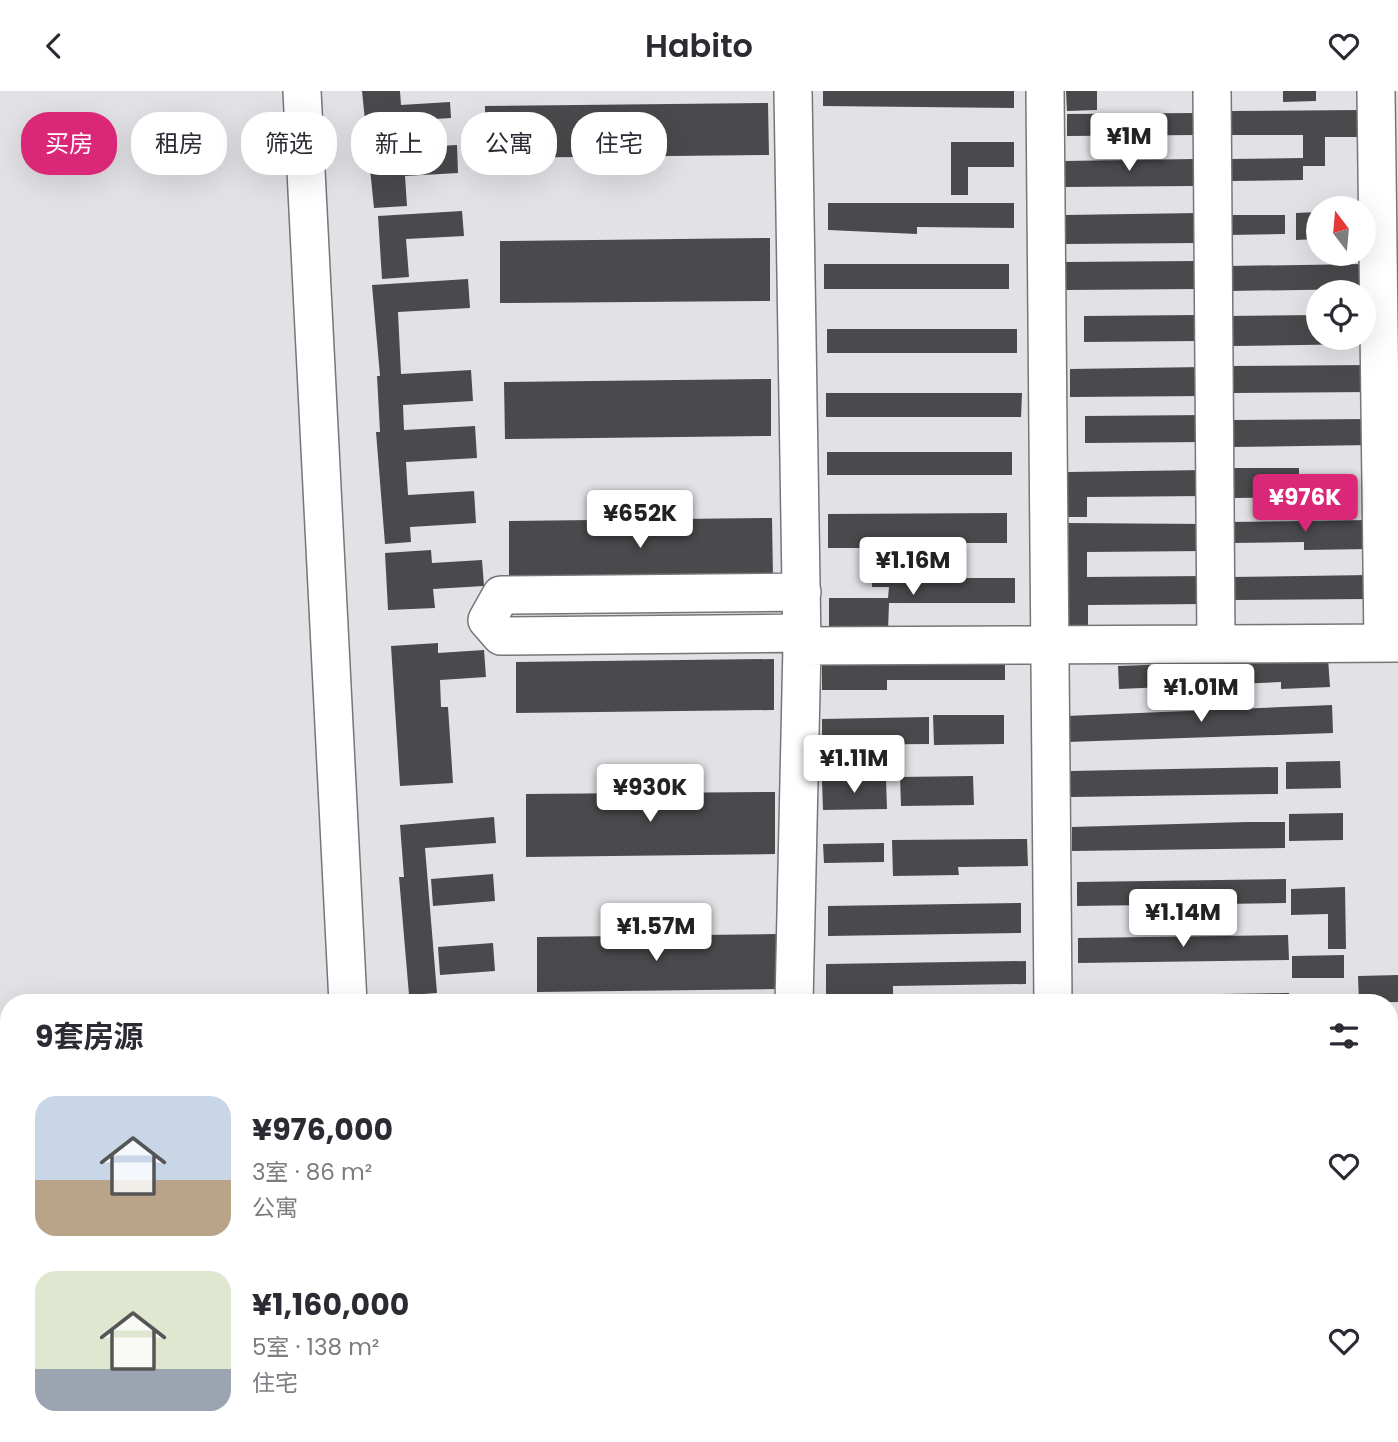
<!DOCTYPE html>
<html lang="zh">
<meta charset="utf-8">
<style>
body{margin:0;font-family:Poppins,"Noto Sans SC",sans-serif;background:#f2f2f3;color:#2b2b33;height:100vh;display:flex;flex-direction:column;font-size:26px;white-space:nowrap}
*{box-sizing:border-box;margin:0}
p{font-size:23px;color:#7c7c81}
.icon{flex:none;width:38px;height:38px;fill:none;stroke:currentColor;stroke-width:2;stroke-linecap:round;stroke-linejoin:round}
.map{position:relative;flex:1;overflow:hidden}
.side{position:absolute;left:0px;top:903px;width:1398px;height:448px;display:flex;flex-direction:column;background:#fff;border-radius:28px 28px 0 0;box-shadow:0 7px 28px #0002}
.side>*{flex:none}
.guide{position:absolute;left:21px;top:21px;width:700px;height:63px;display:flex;gap:14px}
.needle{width:46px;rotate:344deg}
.controls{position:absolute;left:1306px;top:105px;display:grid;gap:14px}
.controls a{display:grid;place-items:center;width:70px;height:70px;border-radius:50%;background:#fff;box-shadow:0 7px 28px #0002;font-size:35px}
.price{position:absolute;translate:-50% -60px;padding:0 16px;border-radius:7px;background:#fff;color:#222;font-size:23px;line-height:46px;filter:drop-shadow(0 2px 4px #0008)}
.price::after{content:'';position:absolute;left:50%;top:42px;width:21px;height:16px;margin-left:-10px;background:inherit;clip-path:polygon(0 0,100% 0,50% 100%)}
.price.current{background:#db2777;color:#fff}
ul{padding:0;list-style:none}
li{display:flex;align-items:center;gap:21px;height:175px;padding:0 35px}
li span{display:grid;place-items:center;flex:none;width:196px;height:140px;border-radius:21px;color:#555}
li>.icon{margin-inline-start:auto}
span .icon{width:84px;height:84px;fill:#fffc;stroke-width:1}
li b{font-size:30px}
h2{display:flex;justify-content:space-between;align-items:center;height:84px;padding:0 35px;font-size:30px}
.pill{padding:0 24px;border-radius:28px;background:#fff;box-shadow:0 7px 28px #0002;font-size:24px;line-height:63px}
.pill.current{background:#db2777;color:#fff}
header{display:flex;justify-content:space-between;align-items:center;height:91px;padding:0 35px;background:#fff;font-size:32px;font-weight:600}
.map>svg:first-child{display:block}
</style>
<header><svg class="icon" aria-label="back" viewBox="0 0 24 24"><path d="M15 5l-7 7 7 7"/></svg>Habito<svg class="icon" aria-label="heart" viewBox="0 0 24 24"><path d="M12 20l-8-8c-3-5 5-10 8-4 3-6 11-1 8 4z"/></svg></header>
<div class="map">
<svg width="1398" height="1351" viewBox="0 0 1398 1351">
<rect width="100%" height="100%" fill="#e2e2e6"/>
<path fill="#4a494c" d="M362 0H400L401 14 450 11 451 27 402 30 403 57 457 54 458 82 405 85 407 115 374 117Z
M823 0H1014V17L823 15Z
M1066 0H1097V19L1067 20Z
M1283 0H1316V10L1283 11Z
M768 12 769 64 485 67V15Z
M1362 19V46H1325V75H1303V89L1232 90 1231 68 1303 67V44H1230V20Z
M1196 22V44L1067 45V23Z
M951 51H1014V76H968V104H951Z
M1194 68V95L1064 96V70Z
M828 112H1014V137L917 136V143L828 139Z
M462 120 464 145 406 148 409 186 382 188 378 125Z
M1318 121V148L1296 149V122Z
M1198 122V152L1065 153V124Z
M1228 124H1285V143L1228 144Z
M770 147V210L500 212V150Z
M1198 170V198L1065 199V171Z
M824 173H1009V198H824Z
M1363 173V198L1228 200V175Z
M468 188 470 217 398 221 401 283 471 279 473 310 403 314 404 339 475 335 477 367 406 371 408 404 474 400 476 432 410 436 411 451 385 453 376 341H380L377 285H380L372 194Z
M1198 224V250L1084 251V225Z
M1318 224V247H1365V253L1231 255 1230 225Z
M827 238H1017V262H827Z
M1370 274V301L1231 302V275Z
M1204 276V305L1070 306V278Z
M771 288V345L505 348 504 291Z
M826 302H1022L1021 326H826Z
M1206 324V351L1085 352V325Z
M1370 328V354L1231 356V329Z
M827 361H1012V384H827Z
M1234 377H1299V406L1234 407Z
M1206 379V405L1087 406V426H1068V381Z
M1007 422V452H891V457H828V423Z
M772 427 773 487 509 491V430Z
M1370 429V458L1304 459V451L1229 452V431Z
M1065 432 1205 433V460L1087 461V486L1205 485V513L1088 514V536H1066Z
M431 459 432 472 482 469 484 495 433 498 435 517 388 519 385 462Z
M872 467H889V487H1015V512H889L888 540 829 539V507H888L889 496H872Z
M1369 484V508L1230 509V486Z
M438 552V562L484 559 486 586 440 589 441 616H448L453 692 400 695 391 555Z
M1328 567 1330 596 1281 598V591L1119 598 1118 575Z
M774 568V619L516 622V571Z
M822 568H1005V589H887V599H822Z
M1332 614 1333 642 1067 651 1066 625Z
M933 624H1004V653L934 654Z
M929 626V653L822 654V628Z
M1340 670 1341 697 1286 698V671Z
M1278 676V703L1071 706V680Z
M973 685 974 714 901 715 900 686Z
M886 689 887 718 823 719 822 690Z
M775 701V763L526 766V703Z
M1343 722V749L1289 750V723Z
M494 726 496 752 425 757 437 902 409 904 399 786H404L400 734Z
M1247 731H1285V757L1072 760V736Z
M1027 748 1028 775 958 776 959 784 893 785 892 749Z
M884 752V771L824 772 823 753Z
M493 783 495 810 433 815 431 788Z
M1286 788V812L1077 815V791Z
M1345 796 1346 858H1328V823L1291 824V798Z
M1021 812V842L828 845V815Z
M776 843V898L537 901V846Z
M1288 844 1289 869 1078 872V847Z
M493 852 495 880 440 884 438 856Z
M1344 864V887H1292V865Z
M1026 870V893L893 895V905L826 906V873Z
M1398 884V911L1359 912 1358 885Z
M1289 902V912H1075V905Z
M1390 943H1398V969H1390Z
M1390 1035H1398V1078H1390Z
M1398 1243V1273L1390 1275V1245Z
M1398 1299V1351H1243L1268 1342H1390V1302Z
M1087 1342H1177V1348L1087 1351Z
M847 1344V1351H712V1347Z"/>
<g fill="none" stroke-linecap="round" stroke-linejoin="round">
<g stroke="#767679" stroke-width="40">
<path id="minor" d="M302 0 348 912
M793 0 802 555 794 912
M1045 0 1053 912
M1212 0 1216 552
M1376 0 1383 552
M802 501 501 504 487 529 501 545 802 542
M802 555 1398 552
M1056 1342V1351
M250 1351 369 1345"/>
</g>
<use href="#minor" stroke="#fff" stroke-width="37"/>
</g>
</svg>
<div class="controls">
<a><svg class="needle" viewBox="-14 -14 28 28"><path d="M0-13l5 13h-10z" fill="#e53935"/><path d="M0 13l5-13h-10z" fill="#7c7c81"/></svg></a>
<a><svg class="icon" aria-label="locate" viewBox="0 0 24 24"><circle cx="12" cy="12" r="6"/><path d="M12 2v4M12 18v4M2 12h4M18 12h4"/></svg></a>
</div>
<b class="price" style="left:1129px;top:82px">¥1M</b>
<b class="price current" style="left:1305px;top:443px">¥976K</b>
<b class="price" style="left:640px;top:459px">¥652K</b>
<b class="price" style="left:913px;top:506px">¥1.16M</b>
<b class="price" style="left:1201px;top:633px">¥1.01M</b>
<b class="price" style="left:854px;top:704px">¥1.11M</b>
<b class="price" style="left:650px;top:733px">¥930K</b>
<b class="price" style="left:1183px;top:858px">¥1.14M</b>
<b class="price" style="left:656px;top:872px">¥1.57M</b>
<div class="guide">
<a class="pill current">买房</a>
<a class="pill">租房</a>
<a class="pill">筛选</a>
<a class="pill">新上</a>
<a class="pill">公寓</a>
<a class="pill">住宅</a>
</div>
<section class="side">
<h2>9套房源<svg class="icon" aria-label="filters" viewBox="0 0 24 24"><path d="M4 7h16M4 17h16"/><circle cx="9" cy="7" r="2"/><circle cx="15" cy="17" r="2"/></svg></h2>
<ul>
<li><span style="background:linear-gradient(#c9d6e8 60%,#b9a48a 0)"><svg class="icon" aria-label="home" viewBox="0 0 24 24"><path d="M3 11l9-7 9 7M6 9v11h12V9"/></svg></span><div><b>¥976,000</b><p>3室 · 86 m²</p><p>公寓</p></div><svg class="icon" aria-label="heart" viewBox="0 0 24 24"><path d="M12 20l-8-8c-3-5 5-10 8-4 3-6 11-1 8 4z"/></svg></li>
<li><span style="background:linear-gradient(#dfe7d0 70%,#9aa5b1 0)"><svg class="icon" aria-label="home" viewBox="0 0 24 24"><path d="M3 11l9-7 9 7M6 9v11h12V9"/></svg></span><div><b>¥1,160,000</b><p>5室 · 138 m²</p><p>住宅</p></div><svg class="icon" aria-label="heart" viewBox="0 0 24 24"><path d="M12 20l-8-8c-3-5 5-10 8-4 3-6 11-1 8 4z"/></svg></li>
</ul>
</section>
</div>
